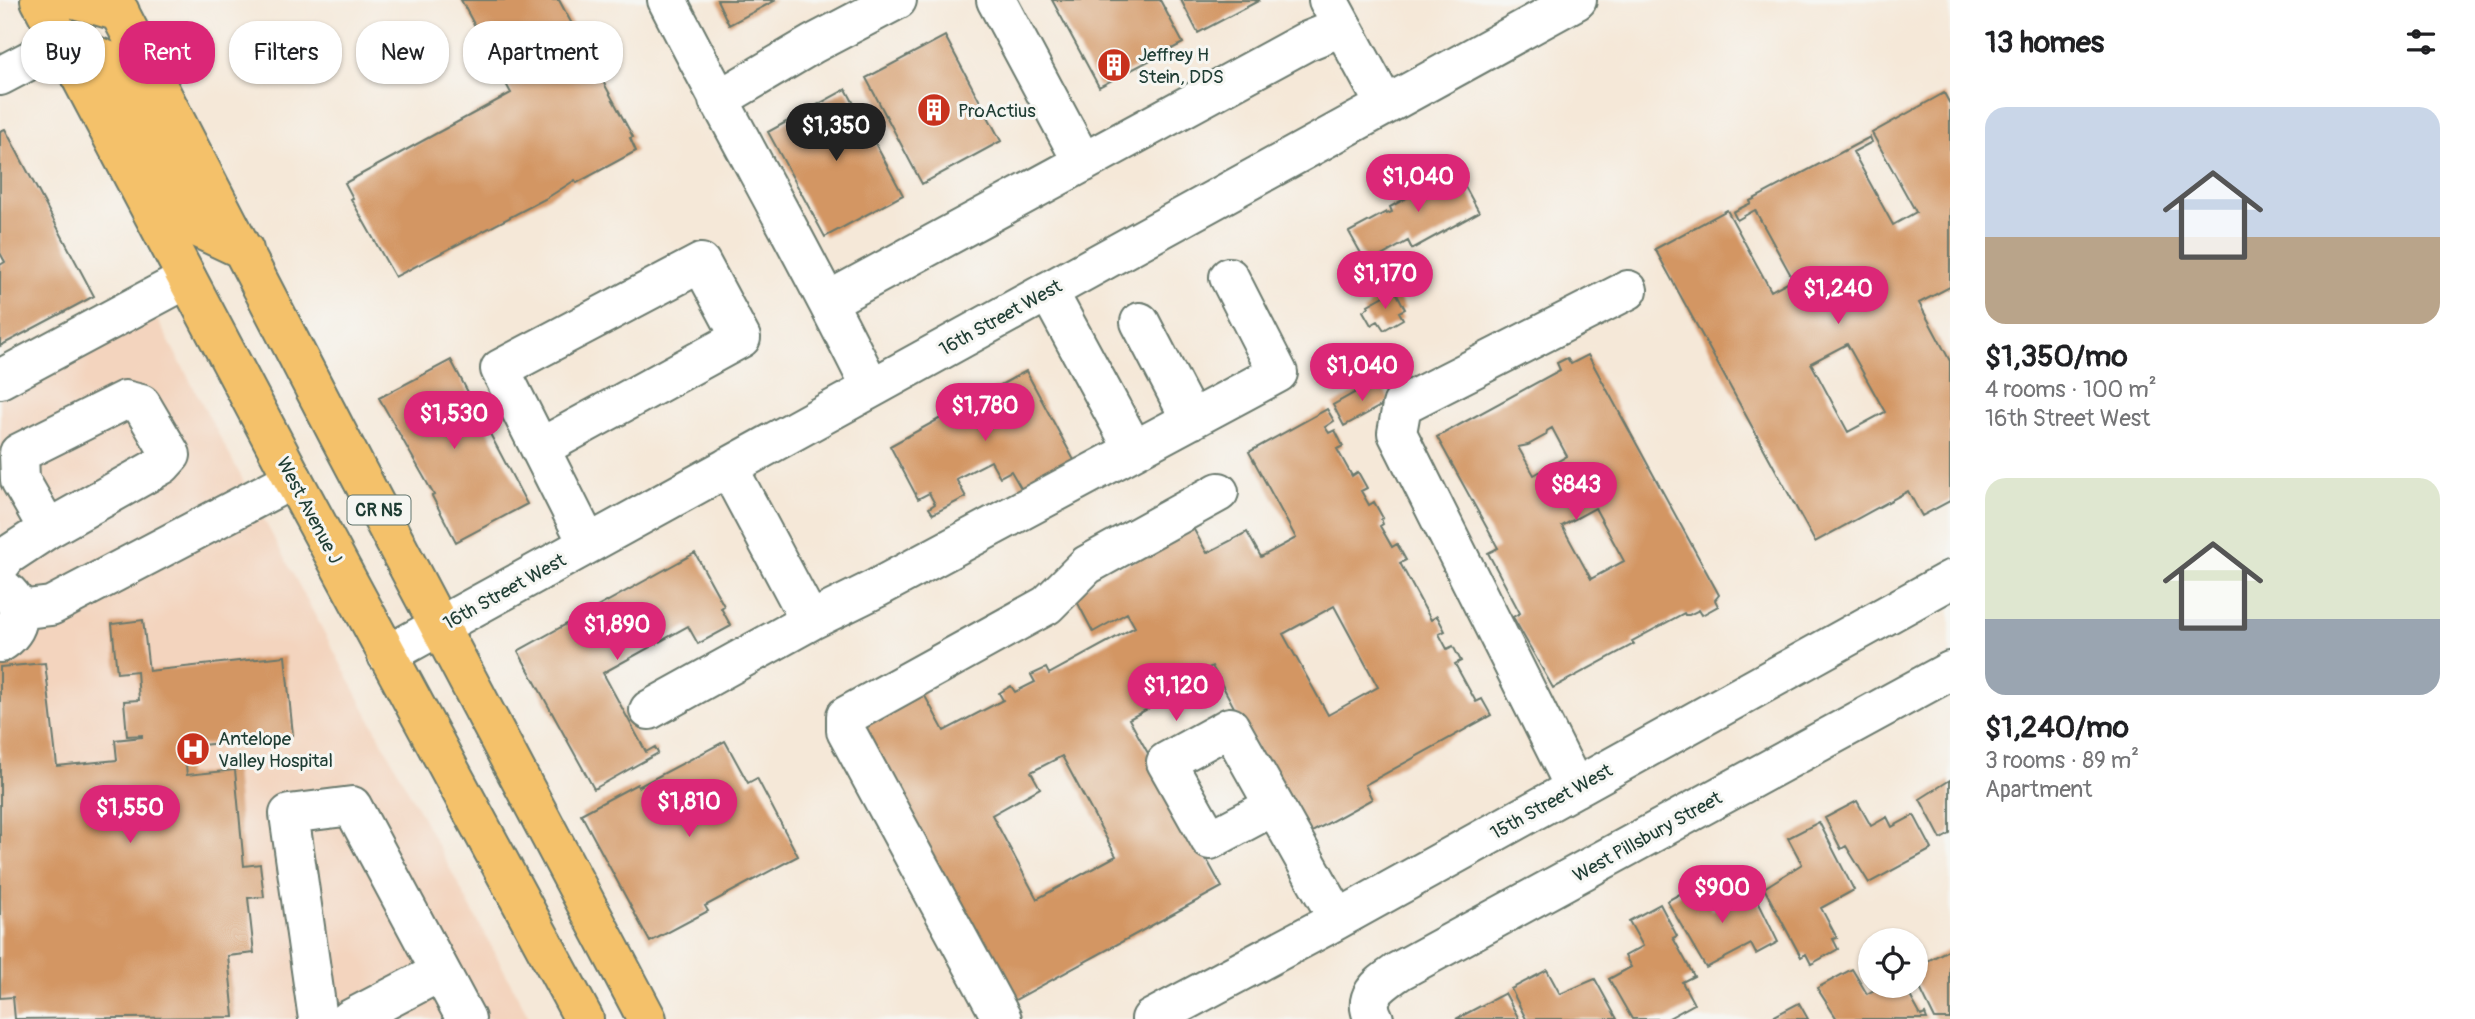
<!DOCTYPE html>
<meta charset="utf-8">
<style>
body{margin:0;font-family:Pangolin,sans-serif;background:#f2f2f2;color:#202124;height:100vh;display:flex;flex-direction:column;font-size:26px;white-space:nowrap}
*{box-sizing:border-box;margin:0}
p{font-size:23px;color:#757577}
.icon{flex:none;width:38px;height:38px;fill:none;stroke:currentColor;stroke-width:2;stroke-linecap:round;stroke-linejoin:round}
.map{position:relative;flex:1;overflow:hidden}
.panel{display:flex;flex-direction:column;background:#fff;width:525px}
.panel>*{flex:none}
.banner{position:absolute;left:21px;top:21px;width:665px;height:63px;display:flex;gap:14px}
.controls{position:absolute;left:1858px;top:928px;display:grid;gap:14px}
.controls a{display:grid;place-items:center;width:70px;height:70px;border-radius:50%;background:#fff;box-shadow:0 2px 5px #0004;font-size:35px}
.price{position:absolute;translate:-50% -60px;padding:0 16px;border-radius:24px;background:#db2777;color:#fff;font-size:23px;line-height:46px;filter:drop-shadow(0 2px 4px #0008)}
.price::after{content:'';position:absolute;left:50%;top:42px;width:21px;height:16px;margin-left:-10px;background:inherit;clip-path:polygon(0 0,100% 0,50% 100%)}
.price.on{background:#222;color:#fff}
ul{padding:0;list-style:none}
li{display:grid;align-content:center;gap:14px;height:371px;padding:0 35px}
li span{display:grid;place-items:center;height:217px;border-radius:21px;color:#555}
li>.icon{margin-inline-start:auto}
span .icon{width:126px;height:126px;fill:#fffc;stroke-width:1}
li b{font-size:30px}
h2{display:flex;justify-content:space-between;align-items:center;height:84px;padding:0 35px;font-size:30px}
.tag{padding:0 24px;border-radius:28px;background:#fff;box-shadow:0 2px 5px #0004;font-size:24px;line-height:63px}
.tag.on{background:#db2777;color:#fff}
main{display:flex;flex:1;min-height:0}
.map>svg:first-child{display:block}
</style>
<main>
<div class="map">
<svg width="1950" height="1019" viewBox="0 0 1950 1019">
<rect width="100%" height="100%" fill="#f6f6f2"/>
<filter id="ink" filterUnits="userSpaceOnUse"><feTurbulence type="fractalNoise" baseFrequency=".0143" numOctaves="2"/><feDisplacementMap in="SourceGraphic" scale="14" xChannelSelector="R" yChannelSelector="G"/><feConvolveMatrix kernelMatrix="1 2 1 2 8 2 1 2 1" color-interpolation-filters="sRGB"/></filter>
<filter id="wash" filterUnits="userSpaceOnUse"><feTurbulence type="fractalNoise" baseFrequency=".00686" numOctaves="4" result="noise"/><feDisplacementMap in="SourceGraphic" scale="28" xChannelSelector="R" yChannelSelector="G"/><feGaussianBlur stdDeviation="1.57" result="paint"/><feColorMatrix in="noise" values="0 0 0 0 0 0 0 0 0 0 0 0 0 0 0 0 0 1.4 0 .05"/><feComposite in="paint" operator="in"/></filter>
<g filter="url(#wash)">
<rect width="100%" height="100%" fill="#f5e8d8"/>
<path fill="#f3d4be" d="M139 285 530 1019H0V359Z"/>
<g id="blocks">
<path fill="#d39663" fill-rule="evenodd" d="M461 0H559L633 137 630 138 636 151 577 183 575 180 547 198 395 277 351 199 353 198 345 183 511 93Z
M717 0H776L729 25Z
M1052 0H1160L1183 43 1099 87Z
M1181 0H1260L1198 33Z
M945 36 1001 141 922 184 866 78Z
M846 89 903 195 825 237 768 132Z
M1944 93 1950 104V287L1919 303 1950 361V501L1922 516 1908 491 1815 542 1655 249 1727 210 1771 291 1793 279 1755 210 1737 220 1733 212 1751 203 1750 201 1870 137 1872 142 1853 152 1893 225 1916 212 1872 133ZM1847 344 1885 412 1848 432 1811 363Z
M5 129 94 296 0 346V265L5 262 0 253V131Z
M1450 159 1479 212 1412 249 1408 241 1367 264 1349 232 1386 212 1387 214 1392 212 1390 207 1412 195 1406 183Z
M1395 290 1405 309 1399 312 1403 319 1384 330 1378 321 1371 325 1363 311 1369 307 1368 305Z
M1588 355 1719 595 1715 600 1718 606 1702 615 1699 610 1689 615H1685L1684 613 1632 641 1634 644 1553 688 1513 617 1520 613 1488 553 1498 548 1437 437 1560 370 1557 363 1567 358 1571 364ZM1552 428 1567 456 1534 475 1518 447 1528 445 1546 435 1547 431ZM1595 508 1624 561 1591 579 1562 526Z
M451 360 527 504 456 542 432 496 434 495 379 398Z
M1026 371 1075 462 1022 490 1011 471 1000 477 991 461 956 479 966 497 933 514 929 508 935 504 929 493 918 499 890 446Z
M1379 379 1390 401 1344 426 1333 405Z
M1327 409 1334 421 1325 427 1329 433 1335 430 1343 446 1337 449 1352 476 1358 472 1367 488 1361 491 1369 505 1374 502 1383 518 1381 519 1383 524 1380 526 1392 547 1397 544 1406 560 1400 563 1431 620 1437 616 1445 631 1439 634 1447 649 1453 646 1461 661 1455 664 1476 702 1482 699 1491 715 1365 785 1372 799 1303 837 1212 666 1190 678 1193 684 1129 719 1222 887 1006 1005 855 730 920 687 944 731 1003 700 999 693 1011 686 1015 692 1035 682 1031 675 1046 668 1049 674 1135 627 1127 613 1093 632 1073 594 1193 528 1207 553 1247 532 1261 557 1296 538 1249 452ZM1334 606 1378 687 1328 715 1283 634ZM1062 756 1116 856 1037 899 992 815 1040 788 1031 772Z
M695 553 724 606 721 608 731 626 698 644 688 626 603 673 646 752 655 747 658 753 594 789 518 651Z
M143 620 149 671 285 656 293 735 184 747 187 775 235 770 244 866 260 864 264 897 248 898 254 953 228 956 234 1017 15 1019 13 997 0 998V667L45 663 57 766 117 760 115 740 142 737V735L127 736 124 701 139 700 137 671 117 673 112 624Z
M725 741 748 783 757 778 798 856 705 906 708 911 650 942 581 814 637 784 638 787Z
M1950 780V834L1941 839 1920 799Z
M1857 801 1871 826 1887 817 1892 827 1914 815 1932 849 1869 883 1846 846 1841 849 1825 818Z
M1819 822 1854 890 1821 908 1837 938 1833 939 1838 949 1811 964 1806 954 1801 957 1764 888 1802 864 1788 838Z
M1698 884 1712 910 1753 891 1778 942 1756 954 1751 944 1706 968 1667 901Z
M1660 904 1677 936 1673 938 1694 976 1682 982 1694 1004 1667 1019H1632L1609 979 1631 967 1625 956 1643 946 1629 921Z
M1950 949V1019H1935L1916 980V967Z
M1852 969 1867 994 1883 985H1904L1921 1016 1925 1014 1927 1019H1837L1817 988Z
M1547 970 1560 994 1595 979 1617 1019H1526L1511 989Z
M1505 993 1519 1019H1456Z
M1799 1003 1808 1019H1769Z"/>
</g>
</g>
<g filter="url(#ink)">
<use href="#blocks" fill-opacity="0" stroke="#6a796d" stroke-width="2"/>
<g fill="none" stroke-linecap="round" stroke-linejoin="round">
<g stroke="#6a796d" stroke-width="42">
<path id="minor" d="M667 0C733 130 807 257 871 388
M996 0 1083 163
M1328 0 1385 105
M0 76 63 43
M718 100 813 44 897 0
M1048 291 1134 450
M828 301 1305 42 1342 27
M1140 322 1191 420
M0 379 187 279
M540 448 741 338 701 263 500 369 588 544
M0 565 7 556 48 529 162 465 171 455 141 404 125 400 19 453 20 480 48 529
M18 610 51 606 293 479
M810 621 877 588 1278 373 1229 277
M0 643C21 631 25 606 5 590
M387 655 1577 0
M649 710 810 621 728 467
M1575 788 1397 433 1402 405 1628 290
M1274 806 1210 840 1166 762 1230 727 1338 919
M318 1019 289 814 352 806 466 1019
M350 1019 440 972
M1002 1019 846 731V716L1047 605 1087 565 1219 492
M1151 1019 1324 927 1950 580
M1374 1019C1361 995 1381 984 1399 971L1950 671"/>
</g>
<g stroke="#6a796d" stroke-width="42">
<path id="major" d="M40 0 293 479 584 1019
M78 0 120 12
M113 0 340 438 647 1019
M63 43 106 60 193 226 244 250"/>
</g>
<use href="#minor" stroke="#fff" stroke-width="38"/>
<use href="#major" stroke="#f4c16a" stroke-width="38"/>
</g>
</g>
<defs>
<g id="building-disc" transform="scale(1.75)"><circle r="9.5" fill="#c8321e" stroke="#f6f6f2"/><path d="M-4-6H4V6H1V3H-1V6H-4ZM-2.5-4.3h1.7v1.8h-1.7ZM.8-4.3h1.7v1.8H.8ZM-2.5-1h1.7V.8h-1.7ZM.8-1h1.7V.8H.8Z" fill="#fff"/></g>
<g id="hospital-disc" transform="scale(1.75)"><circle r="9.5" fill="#c8321e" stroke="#f6f6f2"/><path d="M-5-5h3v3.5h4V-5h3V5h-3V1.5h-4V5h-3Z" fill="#fff"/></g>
</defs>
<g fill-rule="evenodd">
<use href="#building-disc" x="1114" y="65"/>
<use href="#building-disc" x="934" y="110"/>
<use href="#hospital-disc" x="193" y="749"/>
</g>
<g text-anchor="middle" stroke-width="6" stroke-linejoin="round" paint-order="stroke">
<rect fill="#f6f6f2" stroke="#60746d" stroke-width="2" x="347.5" y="495.5" width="63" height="29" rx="5"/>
<g font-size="18" font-weight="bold" fill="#1f3d34">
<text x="379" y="516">CR N5</text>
</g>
<g font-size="19" fill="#1f3d34" stroke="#f6f6f2" text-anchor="start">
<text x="1138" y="61">Jeffrey H<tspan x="1138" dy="22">Stein, DDS</tspan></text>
<text x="958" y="117">ProActius</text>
<text x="218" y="745">Antelope<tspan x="218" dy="22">Valley Hospital</tspan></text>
</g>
<g font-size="19" fill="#1f3d34" stroke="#f6f6f2">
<text transform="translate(1000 317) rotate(-29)" y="7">16th Street West</text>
<text transform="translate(310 510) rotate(62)" y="7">West Avenue J</text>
<text transform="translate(504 591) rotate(-29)" y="7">16th Street West</text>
<text transform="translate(1551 801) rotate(-29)" y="7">15th Street West</text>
<text transform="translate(1647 836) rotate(-29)" y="7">West Pillsbury Street</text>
</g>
</g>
</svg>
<div class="controls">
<a><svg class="icon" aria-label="locate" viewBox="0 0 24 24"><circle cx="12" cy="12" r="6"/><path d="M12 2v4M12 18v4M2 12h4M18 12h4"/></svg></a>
</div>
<b class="price on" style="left:836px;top:163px">$1,350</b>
<b class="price" style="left:1418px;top:214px">$1,040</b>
<b class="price" style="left:1385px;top:311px">$1,170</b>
<b class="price" style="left:1838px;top:326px">$1,240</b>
<b class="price" style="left:1362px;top:403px">$1,040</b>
<b class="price" style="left:985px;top:443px">$1,780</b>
<b class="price" style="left:454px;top:451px">$1,530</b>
<b class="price" style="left:1576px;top:522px">$843</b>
<b class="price" style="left:617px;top:662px">$1,890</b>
<b class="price" style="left:1176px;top:723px">$1,120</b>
<b class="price" style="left:689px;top:839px">$1,810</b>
<b class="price" style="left:130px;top:845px">$1,550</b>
<b class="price" style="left:1722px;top:925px">$900</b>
<div class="banner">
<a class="tag">Buy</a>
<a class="tag on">Rent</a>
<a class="tag">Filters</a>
<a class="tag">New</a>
<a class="tag">Apartment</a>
</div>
</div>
<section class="panel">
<h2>13 homes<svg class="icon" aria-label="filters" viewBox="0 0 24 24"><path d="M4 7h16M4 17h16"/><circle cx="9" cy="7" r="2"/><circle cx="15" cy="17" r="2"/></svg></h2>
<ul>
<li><span style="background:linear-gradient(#c9d6e8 60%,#b9a48a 0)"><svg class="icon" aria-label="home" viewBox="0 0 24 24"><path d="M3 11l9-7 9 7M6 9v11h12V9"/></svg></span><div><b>$1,350/mo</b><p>4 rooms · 100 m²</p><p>16th Street West</p></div></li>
<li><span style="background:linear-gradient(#dfe7d0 65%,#9aa5b1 0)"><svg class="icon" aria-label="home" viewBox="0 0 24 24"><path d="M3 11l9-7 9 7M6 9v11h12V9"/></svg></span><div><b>$1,240/mo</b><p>3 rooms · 89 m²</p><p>Apartment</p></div></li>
</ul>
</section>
</main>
